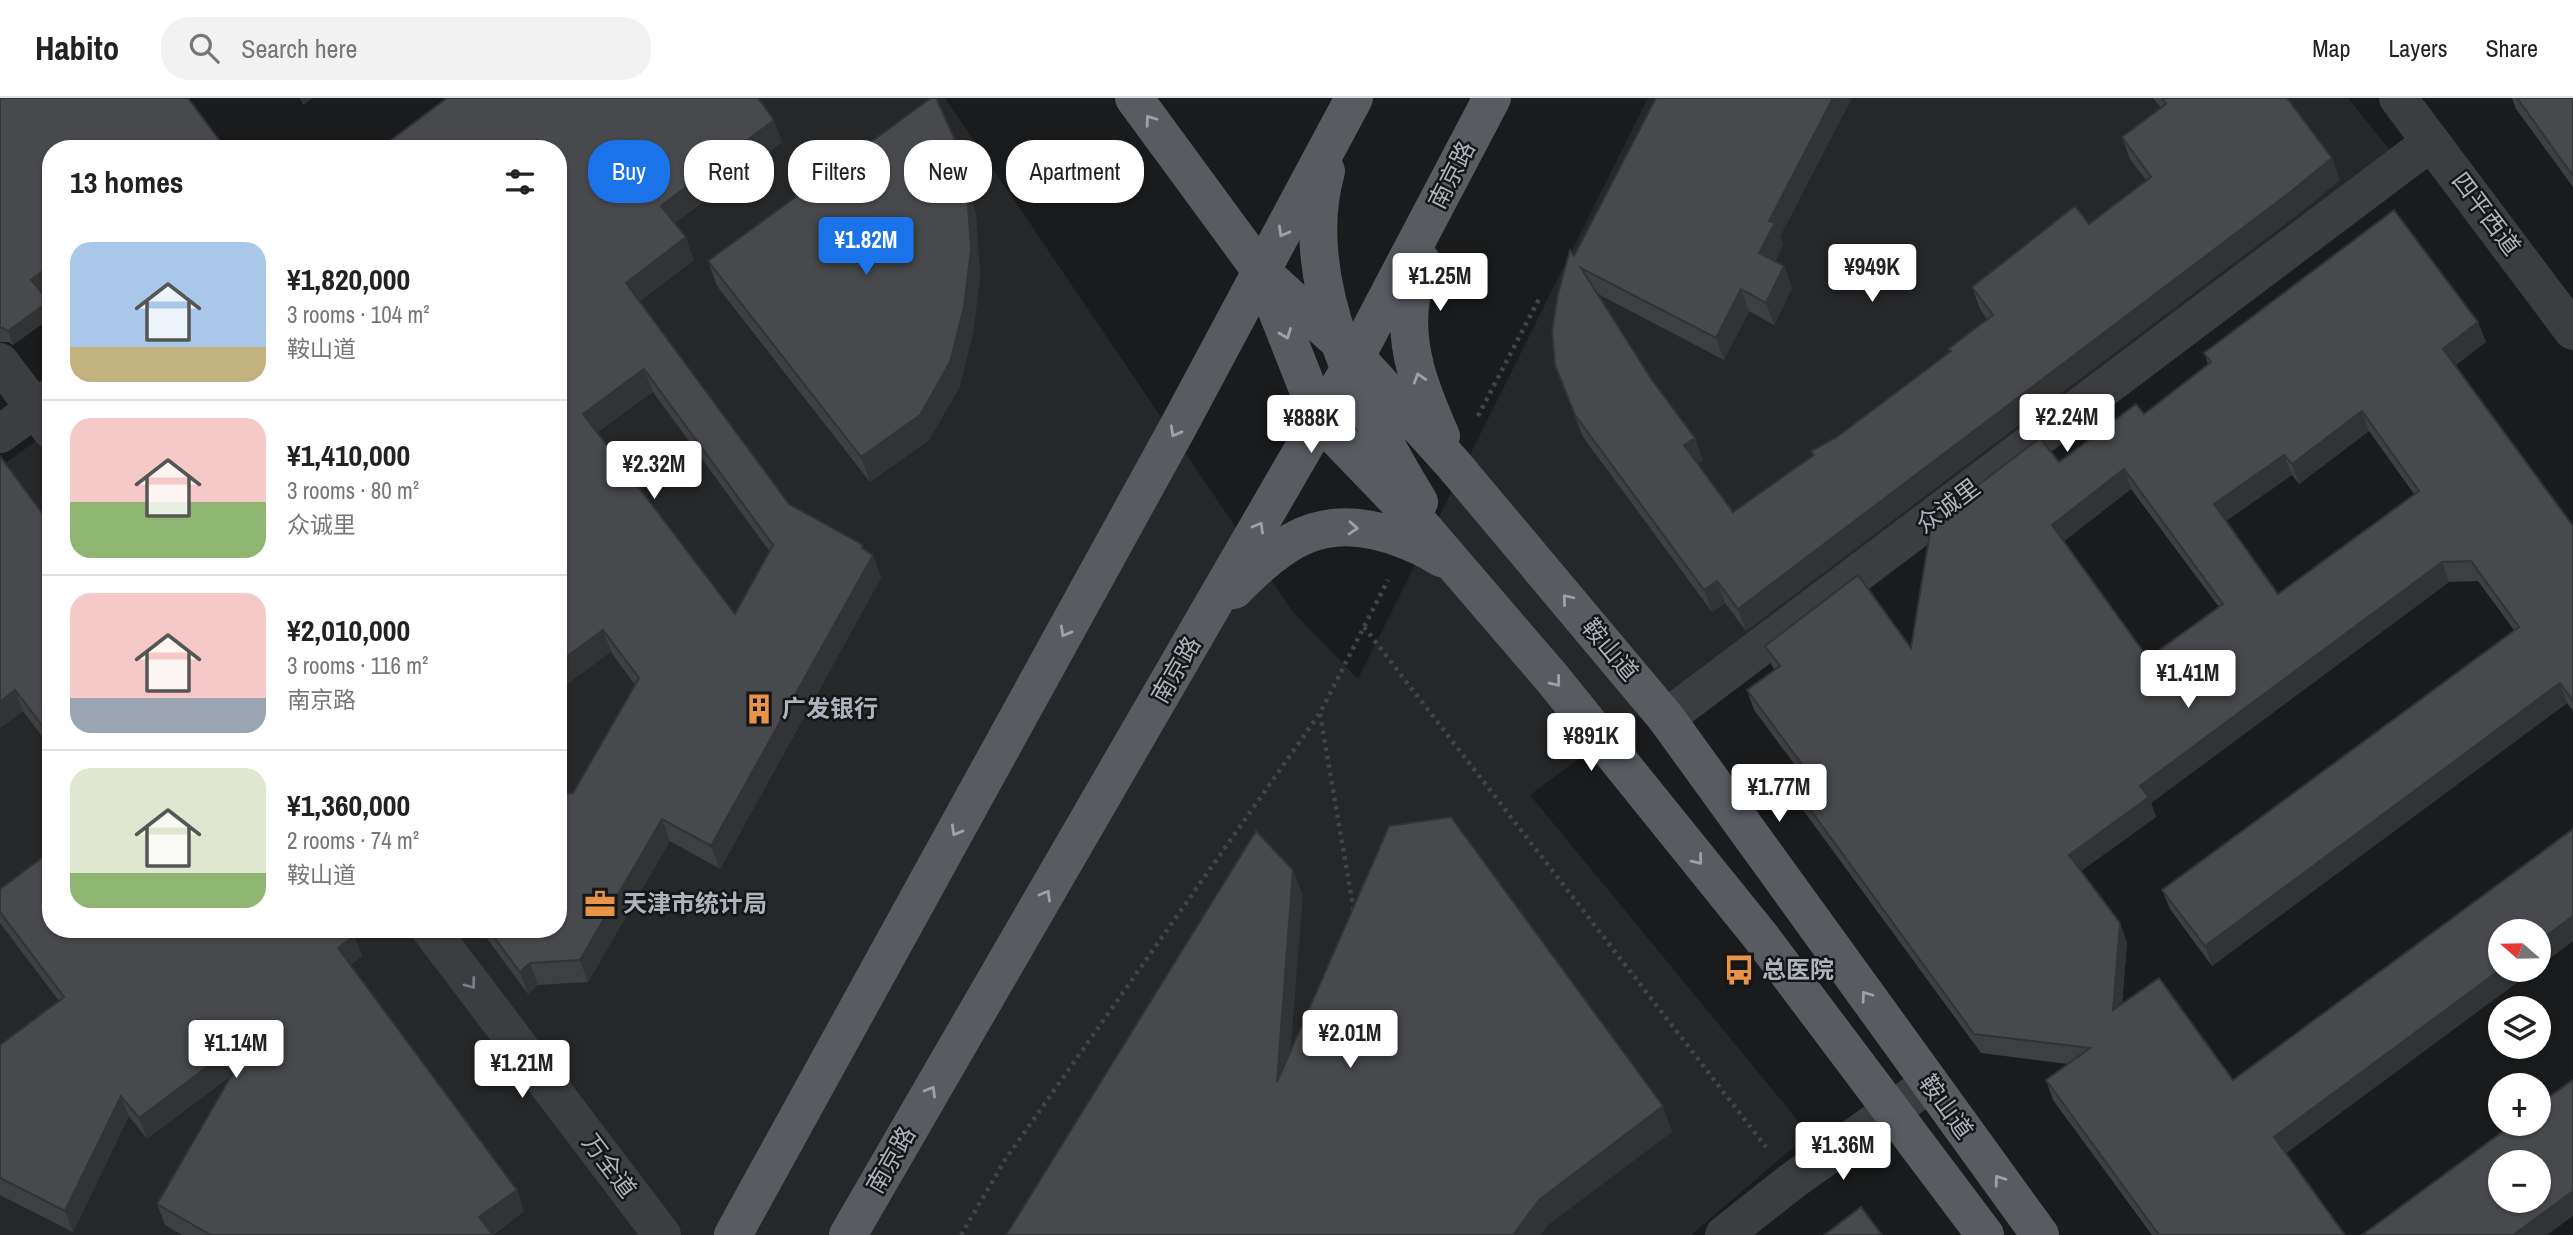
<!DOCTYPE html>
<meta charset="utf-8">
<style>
body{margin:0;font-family:"Archivo Narrow","Noto Sans SC",sans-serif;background:#f2f2f2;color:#222;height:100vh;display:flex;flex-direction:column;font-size:26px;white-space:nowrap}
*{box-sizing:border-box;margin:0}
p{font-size:23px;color:#767676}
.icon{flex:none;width:38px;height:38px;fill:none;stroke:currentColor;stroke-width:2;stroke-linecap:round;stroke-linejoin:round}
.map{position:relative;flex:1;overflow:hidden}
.details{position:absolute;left:42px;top:42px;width:525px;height:798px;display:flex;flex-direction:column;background:#fff;border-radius:28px;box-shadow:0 2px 5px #0004}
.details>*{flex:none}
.hud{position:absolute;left:588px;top:42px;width:665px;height:63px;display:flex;gap:14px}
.needle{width:46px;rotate:290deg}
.buttons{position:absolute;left:2488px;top:821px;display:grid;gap:14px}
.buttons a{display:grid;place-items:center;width:63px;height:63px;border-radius:50%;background:#fff;box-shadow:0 2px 5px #0004;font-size:35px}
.price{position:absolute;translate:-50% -60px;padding:0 16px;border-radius:7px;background:#fff;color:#222;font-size:23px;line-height:46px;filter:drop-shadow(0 2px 4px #0008)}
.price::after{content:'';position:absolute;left:50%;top:42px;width:21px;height:16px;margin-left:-10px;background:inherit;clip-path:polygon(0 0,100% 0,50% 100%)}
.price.selected{background:#1a73e8;color:#fff}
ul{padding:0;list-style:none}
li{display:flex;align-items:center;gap:21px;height:175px;padding:0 28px}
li+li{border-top:2px solid #e0e0e0}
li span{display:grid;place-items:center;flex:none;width:196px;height:140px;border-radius:21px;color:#555}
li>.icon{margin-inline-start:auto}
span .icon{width:84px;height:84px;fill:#fffc;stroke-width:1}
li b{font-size:30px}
h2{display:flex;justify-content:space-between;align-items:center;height:84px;padding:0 28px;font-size:30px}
.pill{padding:0 24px;border-radius:28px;background:#fff;box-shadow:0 2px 5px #0004;font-size:24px;line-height:63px}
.pill.selected{background:#1a73e8;color:#fff}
header{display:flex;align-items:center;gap:42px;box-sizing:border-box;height:98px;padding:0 35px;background:#fff;border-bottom:2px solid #e0e0e0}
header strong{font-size:33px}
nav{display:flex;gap:38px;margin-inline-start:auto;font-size:24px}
.search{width:490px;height:63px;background:#f2f2f2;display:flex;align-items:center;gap:18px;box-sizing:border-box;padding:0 24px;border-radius:28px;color:#767676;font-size:26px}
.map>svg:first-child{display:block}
</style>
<header>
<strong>Habito</strong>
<div class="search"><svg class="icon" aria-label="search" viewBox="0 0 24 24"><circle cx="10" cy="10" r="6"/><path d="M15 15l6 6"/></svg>Search here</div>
<nav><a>Map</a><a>Layers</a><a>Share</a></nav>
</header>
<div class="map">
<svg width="2573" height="1137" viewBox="0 0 2573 1137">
<rect width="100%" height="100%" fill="#1a1b1c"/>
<path fill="#262729" d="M506 0H945L1293 514 1358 581 1648 0H2348L2393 56 1530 697 1809 1036 1691 1137H0V369L51 332V831H558V51Z"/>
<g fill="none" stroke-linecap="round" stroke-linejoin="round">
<path stroke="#424548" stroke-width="4.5" stroke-dasharray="3.5 5" stroke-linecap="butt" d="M1478 318 1539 201
M1364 529 1766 1049
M1320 616 1354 814
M961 1137 1005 1062 1320 615 1388 482"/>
<path stroke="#3b3d41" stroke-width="38" d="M2398 0 2573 233
M0 264 51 332
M0 336 51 299
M1666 620 2431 44
M430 831 662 1137
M1724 1137 1792 1083 1929 986"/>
<path stroke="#585b60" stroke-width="38" d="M1134 0 1261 173 1356 259 1453 366 1666 620 2040 1137
M1326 73C1295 183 1363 312 1419 404
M1422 164C1419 176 1413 189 1411 201 1403 249 1422 295 1441 338
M1264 180 1320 322 1418 424 1552 580 1761 839 1985 1137
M1234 492C1283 443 1320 414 1391 437 1409 443 1426 450 1441 460
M733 1137 1178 329 1354 0
M848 1137 1350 270 1492 0"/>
</g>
<path fill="#3d3f41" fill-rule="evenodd" d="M0 0 51 51 40 193 13 247 8 244H0Z
M2153 0H2287L2340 82 2297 117 1746 533 1725 505 1712 514 1583 339 1563 289 1555 267 1574 158 1780 139 1783 147 1775 163 1784 168 1792 190 1774 227 1749 213 1724 262 1598 196 1652 282 1695 340 1703 362 1697 366 1733 414 1813 358 1811 353 1837 339 1950 254 1948 251 1987 221 1980 211 1972 189 2089 126 2146 82 2130 61 2122 39 2161 10Z
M2512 0H2573V89L2516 11Z
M782 44 675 125 694 162 639 203 789 406 863 447 864 452 873 457 881 480 720 771 670 743 588 884 538 887 528 896 480 831H558L573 695 635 587 611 554 352 51 365 49 375 50ZM653 294 770 454 735 516 597 334Z
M956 44 965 69 976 117 980 178 973 235 959 290 929 342 870 384 717 188 708 163Z
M2478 224 2486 244 2455 267 2573 428V613L2567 605 2212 868 2170 811 2162 792 2514 532 2478 483 2449 484 2151 705 2156 719 2081 773 2127 844 2122 906 2233 982 2573 731V843L2286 1055 2345 1137H2152L2053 1002 2046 982 2068 966 1981 955 1803 712 1796 692 1807 683 1754 612 1747 592 1775 572 1772 568 1765 548 1911 550 2059 364 2144 316 2208 266 2204 255ZM2369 333 2414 396 2278 496 2226 423 2292 377 2299 386ZM2131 391 2219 509 2148 560 2064 443Z
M0 358 51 427V650L23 613 0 630Z
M0 791 354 838 362 858 351 867 517 1092 524 1113 493 1137H182L165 1127 157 1106 232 977 147 1041 129 1018 73 1134 0 1097V947L59 903 0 825Z"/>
<path fill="#323335" d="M300 0H313L303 7Z
M1833 0H1852L1780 139 1783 147 1767 177 1759 155 1769 123Z
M774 22 782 44 669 130 661 108Z
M219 42 222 51H208Z
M956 44 965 69 976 117 980 178 973 235 959 290 929 342 870 384 861 359Z
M2332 60 2340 82 2297 117 1746 533 1738 511Z
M686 139 694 162 634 208 626 185Z
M51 167V185L36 196 31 182Z
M1784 168 1792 190 1774 227 1766 205Z
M1741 191 1749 213 1724 262 1716 240Z
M49 203 51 208V220L13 247 8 233Z
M2478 224 2486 244 2451 271 2443 251Z
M644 271 653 294 591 339 583 316Z
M2362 313 2369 333 2299 386 2292 366Z
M1695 340 1703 362 1692 369 1684 347Z
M2284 357 2292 377 2221 426 2214 406Z
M2124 371 2131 391 2059 447 2052 427Z
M863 447 869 464 873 457 881 480 720 771 711 748Z
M2442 464 2449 484 2151 705 2156 719 2076 776 2069 757 2140 688Z
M1717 483 1725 505 1712 514 1704 492Z
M603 532 611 554 558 593V565Z
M2560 585 2567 605 2212 868 2205 848Z
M15 592 23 613 0 630V604Z
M662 721 670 743 588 884 580 862Z
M1293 772 1303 797 1286 1009 1277 984Z
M2573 818V843L2539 868V843Z
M2120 825 2127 844 2120 932 2113 912Z
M354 838 362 858 346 871 338 850Z
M530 865 538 887 528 896 520 874Z
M2501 871 2534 872 2281 1059 2274 1039Z
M259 930 266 951 147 1041 139 1020Z
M121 998 129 1018 73 1134 65 1113Z
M1663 1008 1672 1034 1548 1127 1541 1137H1513L1539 1102Z
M517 1092 524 1113 491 1137 479 1119Z
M2573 1093V1118L2547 1137H2513Z"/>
<path fill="#47494c" stroke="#323335" stroke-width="2" fill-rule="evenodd" d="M0 0H188L219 42 208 51H51V167L31 182 49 203 8 233 3 230H0Z
M447 0H758L774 22 661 108 686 139 626 185 789 406 863 447 862 450 873 457 711 748 662 721 580 862 530 865 520 874 488 831H558V697L573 695 639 580 603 532 558 565V51H352L359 45 365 49 375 50 386 46ZM644 271 773 447 735 516 583 316Z
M931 0H936L956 44 967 92 971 152 964 209 950 264 920 317 861 359 708 163Z
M1656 0H1833L1769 123 1775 125 1759 155 1784 168 1766 205 1741 191 1716 240 1581 170 1652 282 1695 340 1684 347 1733 414 1814 357 1811 353 1837 339 1951 253 1948 251 1993 217 1972 189 2075 108 2089 126 2151 79 2122 39 2166 6 2162 0H2287L2332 60 2289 95 1738 511 1717 483 1704 492 1575 317 1555 267 1552 232 1558 196 1570 152 1574 158Z
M2517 0H2573V78Z
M2394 112 2478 224 2443 251 2573 428V603L2560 585 2205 848 2162 792 2519 529 2471 463 2442 464 2140 688 2149 699 2069 757 2120 825 2113 912 2159 880 2233 982 2573 731V818L2539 843V833H2501V871L2274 1039 2345 1137H2159L2046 982 2090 950 1974 936 1796 692 1812 680 1747 592 1780 568 1765 548 1858 477 1911 550 1932 422 2040 340 2059 364 2136 306 2144 316 2211 264 2204 255ZM2362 313 2419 393 2278 496 2214 406 2284 357 2292 366ZM2124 371 2223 506 2148 560 2052 427Z
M0 358 51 427V639L15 592 0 604Z
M1451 719 1663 1008 1539 1102 1513 1137H1006L1256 733 1293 772 1277 984 1389 728Z
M51 753V831H349L354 838 338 850 517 1092 479 1119 493 1137H211L157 1106 259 930 139 1020 121 998 65 1113 0 1080V947L64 899 0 814V791Z
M2573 982V1093L2513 1137H2362L2513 1026H2539V1006ZM2501 1064H2539V1102H2501Z
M1861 1109 1882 1137H1824Z"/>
<defs><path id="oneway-chevron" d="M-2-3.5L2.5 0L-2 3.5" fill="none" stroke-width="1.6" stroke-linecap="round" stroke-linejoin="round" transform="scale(1.75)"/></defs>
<g stroke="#9da2a9">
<use href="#oneway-chevron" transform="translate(1150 22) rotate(-126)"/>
<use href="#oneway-chevron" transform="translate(1283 134) rotate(119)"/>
<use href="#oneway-chevron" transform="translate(1286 236) rotate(69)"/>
<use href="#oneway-chevron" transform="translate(1419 280) rotate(-107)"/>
<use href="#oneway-chevron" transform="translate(1175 334) rotate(119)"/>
<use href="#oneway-chevron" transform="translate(1259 429) rotate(-60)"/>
<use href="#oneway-chevron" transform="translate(1353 430) rotate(4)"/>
<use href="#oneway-chevron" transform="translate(1567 501) rotate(-130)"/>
<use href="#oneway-chevron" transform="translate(1065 534) rotate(119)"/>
<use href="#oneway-chevron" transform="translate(1556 584) rotate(51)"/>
<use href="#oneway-chevron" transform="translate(956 733) rotate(119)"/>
<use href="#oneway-chevron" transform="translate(1698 762) rotate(51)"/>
<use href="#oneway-chevron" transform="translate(1046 797) rotate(-60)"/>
<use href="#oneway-chevron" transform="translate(1866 898) rotate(-126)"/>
<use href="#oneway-chevron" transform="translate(931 993) rotate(-60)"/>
<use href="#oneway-chevron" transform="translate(1999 1082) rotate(-126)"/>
</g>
<use stroke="#7a7e84" href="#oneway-chevron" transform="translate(471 886) rotate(53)"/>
<defs>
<g id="building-bare" transform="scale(2.415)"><path d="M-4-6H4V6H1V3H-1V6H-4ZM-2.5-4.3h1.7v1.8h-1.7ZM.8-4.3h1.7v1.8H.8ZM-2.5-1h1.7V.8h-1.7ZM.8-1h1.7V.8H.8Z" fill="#e79348" stroke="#151617" stroke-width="2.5" paint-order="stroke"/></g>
<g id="office-bare" transform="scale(2.415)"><path d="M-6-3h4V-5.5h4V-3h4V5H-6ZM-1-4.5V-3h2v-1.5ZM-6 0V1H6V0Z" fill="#e79348" stroke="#151617" stroke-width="2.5" paint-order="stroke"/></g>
<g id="bus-bare" transform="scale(2.415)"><path d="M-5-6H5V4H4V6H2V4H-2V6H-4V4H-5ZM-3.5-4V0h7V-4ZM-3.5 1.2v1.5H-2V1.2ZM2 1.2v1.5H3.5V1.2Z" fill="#e79348" stroke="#151617" stroke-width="2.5" paint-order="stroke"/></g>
</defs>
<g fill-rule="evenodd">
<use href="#building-bare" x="759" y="611"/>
<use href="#office-bare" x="600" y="806"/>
<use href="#bus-bare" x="1739" y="872"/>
</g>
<g text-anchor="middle" stroke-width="5" stroke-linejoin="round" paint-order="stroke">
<g font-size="24" fill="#aeb4bb" stroke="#151617">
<text transform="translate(1452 77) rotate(-63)" y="8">南京路</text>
<text transform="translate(2486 116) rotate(53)" y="8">四平西道</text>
<text transform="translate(1948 408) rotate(-37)" y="8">众诚里</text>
<text transform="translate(1610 552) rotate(50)" y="8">鞍山道</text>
<text transform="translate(1176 572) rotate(-60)" y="8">南京路</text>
<text transform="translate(1946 1009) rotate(54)" y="8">鞍山道</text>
<text transform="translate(891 1062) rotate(-60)" y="8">南京路</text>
<text transform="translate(609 1068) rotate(53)" y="8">万全道</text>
</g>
<g font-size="24" font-weight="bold" fill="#aeb4bb" stroke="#151617" text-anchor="start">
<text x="782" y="619">广发银行</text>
<text x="623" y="814">天津市统计局</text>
<text x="1762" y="880">总医院</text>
</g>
</g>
</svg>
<div class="buttons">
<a><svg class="needle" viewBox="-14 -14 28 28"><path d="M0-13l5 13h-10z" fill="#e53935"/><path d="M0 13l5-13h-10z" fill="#767676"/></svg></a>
<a><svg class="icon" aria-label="layers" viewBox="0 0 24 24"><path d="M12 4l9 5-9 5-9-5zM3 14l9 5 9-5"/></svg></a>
<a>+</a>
<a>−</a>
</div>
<b class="price selected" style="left:866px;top:179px">¥1.82M</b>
<b class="price" style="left:1872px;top:206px">¥949K</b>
<b class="price" style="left:1440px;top:215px">¥1.25M</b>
<b class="price" style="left:2067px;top:356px">¥2.24M</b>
<b class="price" style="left:1311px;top:357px">¥888K</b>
<b class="price" style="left:654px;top:403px">¥2.32M</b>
<b class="price" style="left:2188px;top:612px">¥1.41M</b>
<b class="price" style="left:1591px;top:675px">¥891K</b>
<b class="price" style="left:1779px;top:726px">¥1.77M</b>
<b class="price" style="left:1350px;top:972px">¥2.01M</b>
<b class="price" style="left:236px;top:982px">¥1.14M</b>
<b class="price" style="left:522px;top:1002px">¥1.21M</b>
<b class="price" style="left:1843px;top:1084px">¥1.36M</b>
<div class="hud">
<a class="pill selected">Buy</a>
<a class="pill">Rent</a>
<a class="pill">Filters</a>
<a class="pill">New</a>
<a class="pill">Apartment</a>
</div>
<section class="details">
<h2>13 homes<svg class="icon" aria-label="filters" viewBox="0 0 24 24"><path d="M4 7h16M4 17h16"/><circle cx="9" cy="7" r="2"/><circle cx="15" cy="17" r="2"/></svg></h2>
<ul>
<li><span style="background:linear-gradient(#a9c7e8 75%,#c2b280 0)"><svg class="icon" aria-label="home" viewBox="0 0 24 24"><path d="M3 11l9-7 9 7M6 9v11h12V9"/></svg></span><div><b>¥1,820,000</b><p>3 rooms · 104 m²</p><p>鞍山道</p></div></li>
<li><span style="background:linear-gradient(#f6c9c9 60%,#8fb573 0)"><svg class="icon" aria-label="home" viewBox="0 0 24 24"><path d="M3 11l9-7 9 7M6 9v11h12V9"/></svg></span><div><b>¥1,410,000</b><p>3 rooms · 80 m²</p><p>众诚里</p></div></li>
<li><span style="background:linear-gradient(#f6c9c9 75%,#9aa5b1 0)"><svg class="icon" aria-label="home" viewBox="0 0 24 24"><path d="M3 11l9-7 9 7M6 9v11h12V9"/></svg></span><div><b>¥2,010,000</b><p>3 rooms · 116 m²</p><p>南京路</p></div></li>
<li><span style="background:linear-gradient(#dfe7d0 75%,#8fb573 0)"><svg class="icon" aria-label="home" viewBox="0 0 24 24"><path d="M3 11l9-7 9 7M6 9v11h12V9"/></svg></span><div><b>¥1,360,000</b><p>2 rooms · 74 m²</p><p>鞍山道</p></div></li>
</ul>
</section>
</div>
